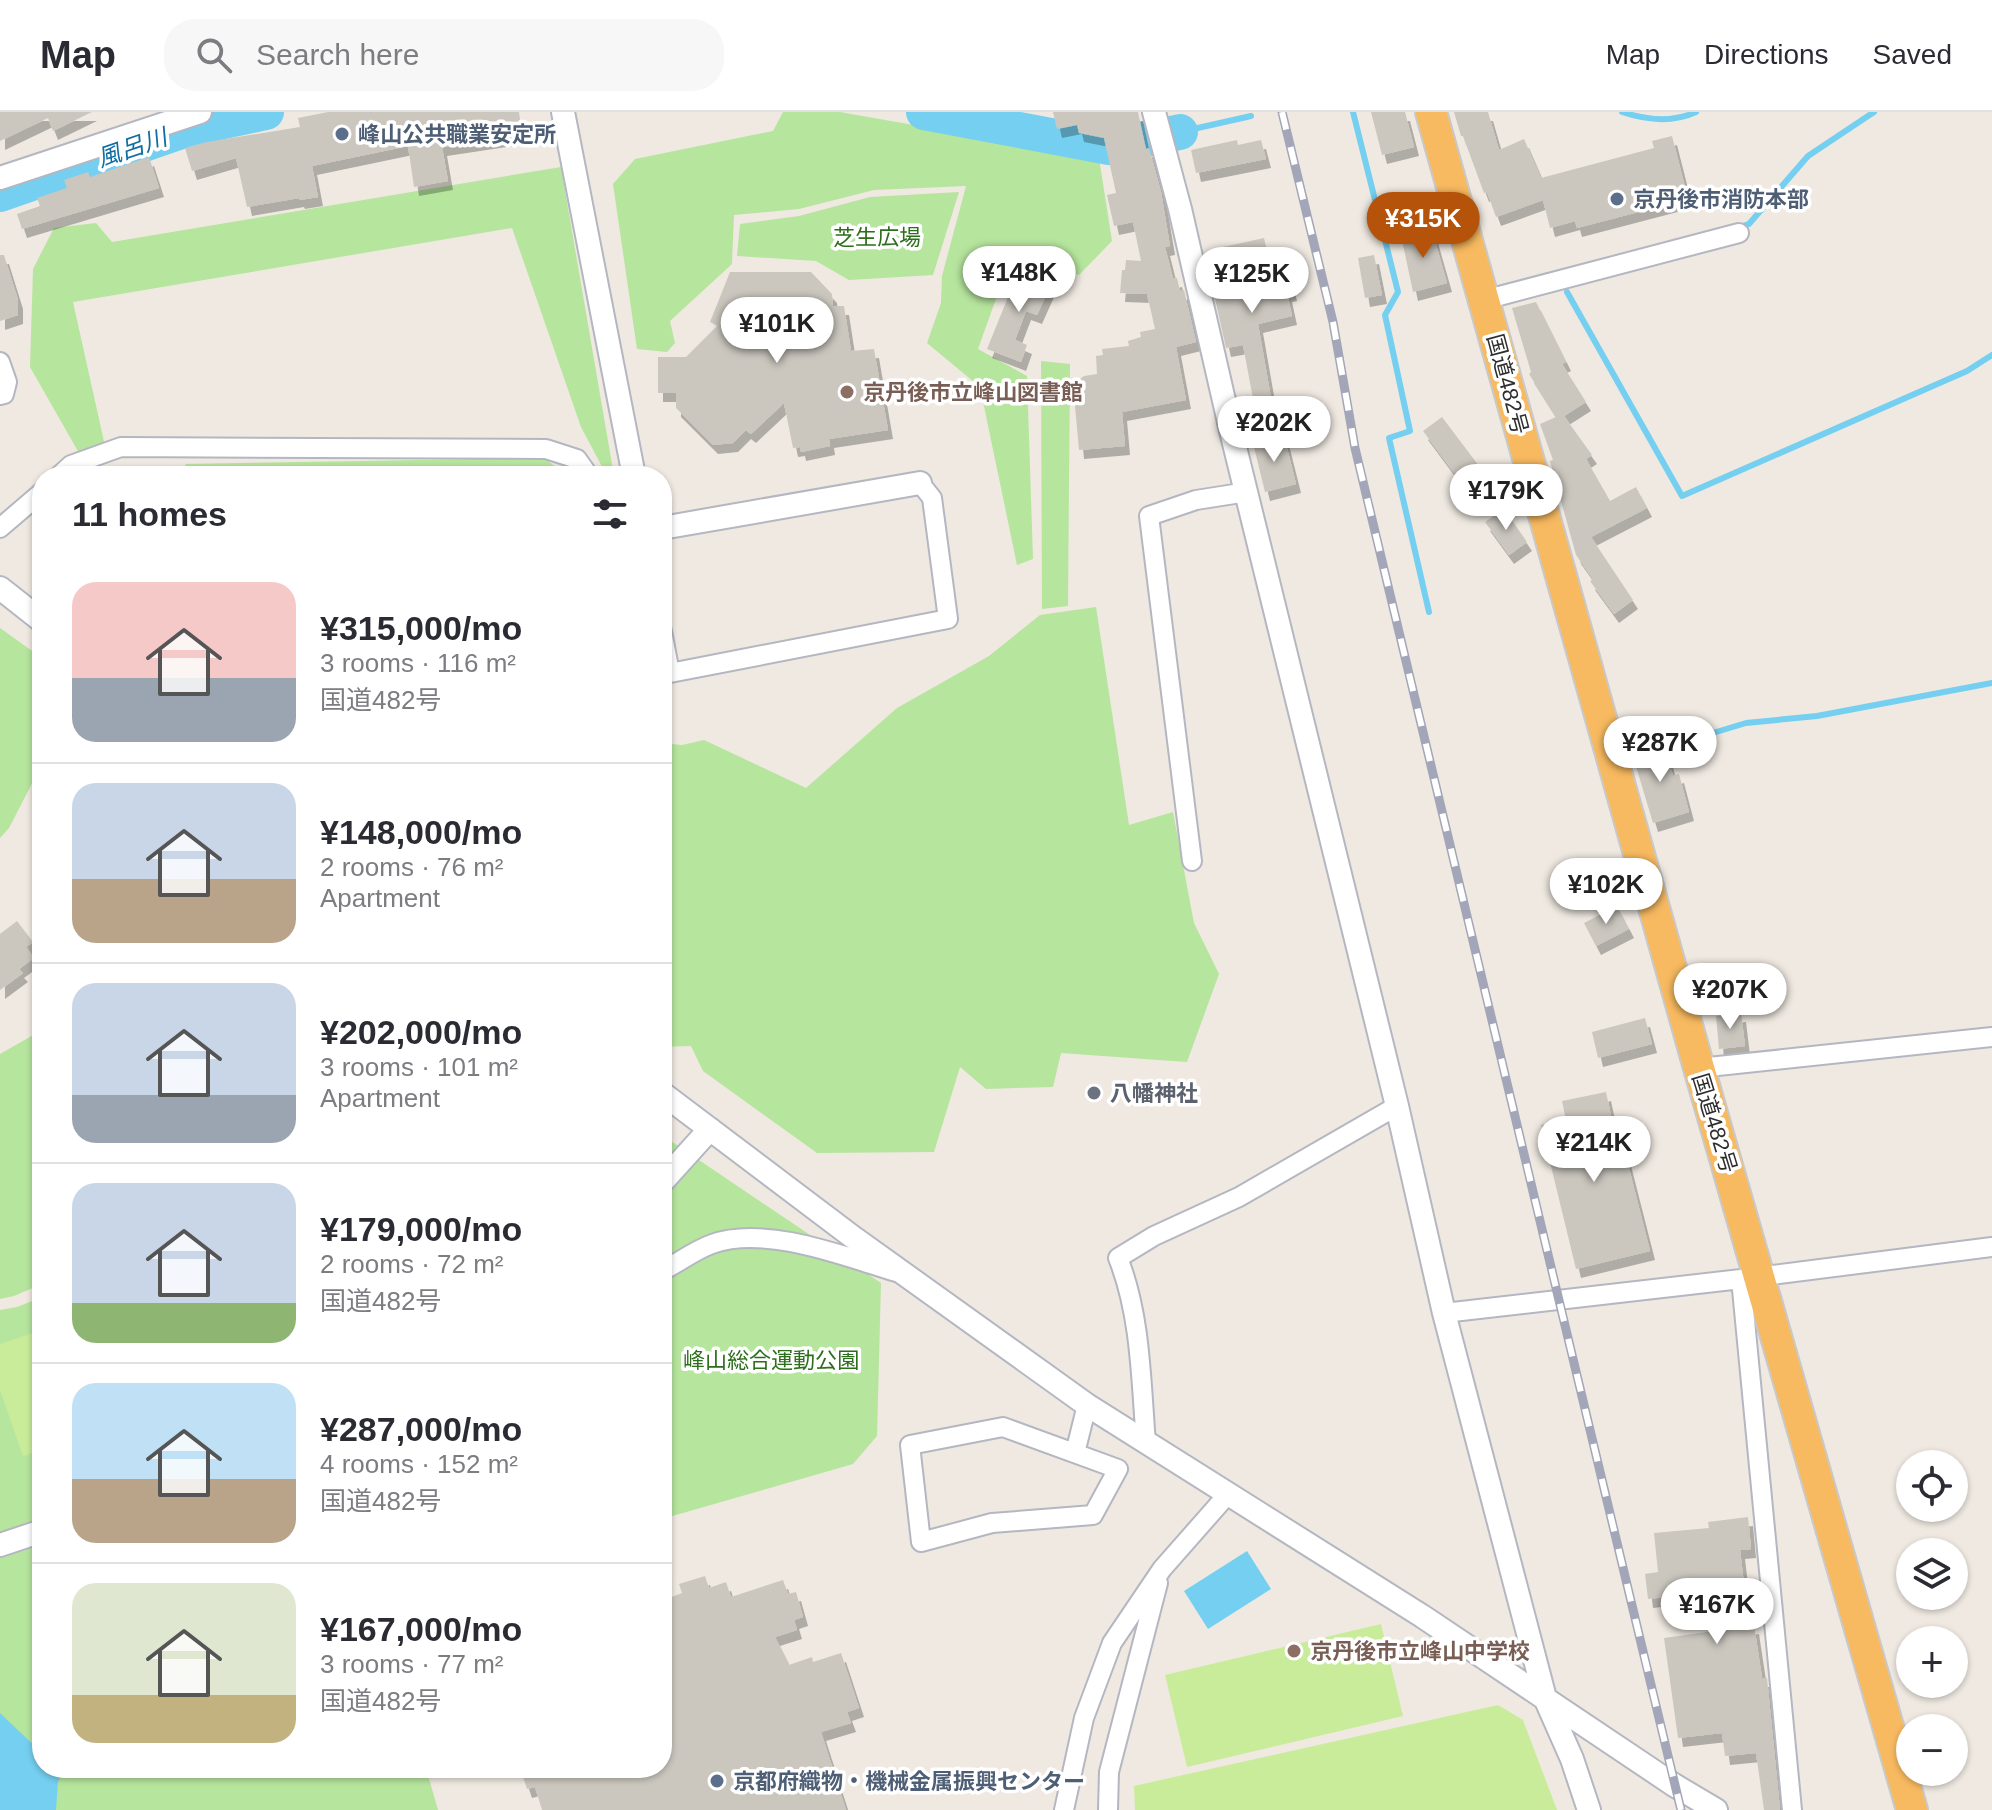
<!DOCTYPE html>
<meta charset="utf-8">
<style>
body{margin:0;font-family:Arial,"Noto Sans JP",sans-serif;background:#f7f7f7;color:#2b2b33;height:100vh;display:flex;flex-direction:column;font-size:30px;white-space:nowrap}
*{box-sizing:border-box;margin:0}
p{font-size:26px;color:#7c7c81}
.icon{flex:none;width:44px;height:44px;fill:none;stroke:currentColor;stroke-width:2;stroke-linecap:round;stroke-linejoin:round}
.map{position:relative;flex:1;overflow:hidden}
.details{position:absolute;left:32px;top:354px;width:640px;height:1312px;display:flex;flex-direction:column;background:#fff;border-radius:32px;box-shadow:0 2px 6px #0004}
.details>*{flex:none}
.tools{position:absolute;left:1896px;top:1338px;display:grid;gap:16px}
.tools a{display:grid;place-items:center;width:72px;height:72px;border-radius:50%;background:#fff;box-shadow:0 2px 6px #0004;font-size:40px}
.price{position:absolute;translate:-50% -68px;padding:0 18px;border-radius:28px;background:#fff;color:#222;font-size:26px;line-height:52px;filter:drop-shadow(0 2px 4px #0008)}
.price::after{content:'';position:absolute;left:50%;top:48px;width:24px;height:18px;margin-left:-12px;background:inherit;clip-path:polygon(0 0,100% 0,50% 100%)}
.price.current{background:#b45309;color:#fff}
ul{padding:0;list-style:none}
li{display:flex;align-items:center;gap:24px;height:200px;padding:0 40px}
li+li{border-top:2px solid #e1e1e2}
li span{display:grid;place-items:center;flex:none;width:224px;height:160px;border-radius:24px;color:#555}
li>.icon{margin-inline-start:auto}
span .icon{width:96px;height:96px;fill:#fffc;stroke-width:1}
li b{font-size:34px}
h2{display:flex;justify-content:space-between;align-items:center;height:96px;padding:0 40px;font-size:34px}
header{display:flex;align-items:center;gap:48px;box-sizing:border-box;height:112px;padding:0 40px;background:#fff;border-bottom:2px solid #e1e1e2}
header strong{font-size:38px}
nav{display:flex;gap:44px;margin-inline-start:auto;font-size:28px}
.search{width:560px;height:72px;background:#f7f7f7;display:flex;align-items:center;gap:20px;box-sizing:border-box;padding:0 28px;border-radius:32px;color:#7c7c81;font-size:30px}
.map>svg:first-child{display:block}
</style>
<header>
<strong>Map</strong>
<div class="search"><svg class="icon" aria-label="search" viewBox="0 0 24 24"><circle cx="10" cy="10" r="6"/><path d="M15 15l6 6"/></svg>Search here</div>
<nav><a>Map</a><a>Directions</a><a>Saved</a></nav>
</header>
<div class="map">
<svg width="1992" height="1698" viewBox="0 0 1992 1698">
<defs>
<filter id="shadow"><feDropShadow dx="5" dy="9" stdDeviation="0" flood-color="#0004"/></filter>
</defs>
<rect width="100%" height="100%" fill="#efe9e1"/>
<path fill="#b6e59e" d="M783 0H840L1099 46 1112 129 1079 163 1012 142 978 237 1027 264 1033 447 1017 453 980 275 927 231 941 191 942 164 966 74 874 78 799 97 734 103 732 152 670 209 675 231 667 240 637 237 613 72 635 47 773 19Z
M561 55 614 364H607L581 315 512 116 73 190 105 334 79 341 30 255 33 157 54 116 96 111 112 130Z
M959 80 933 163 849 168 816 149 737 144 740 112 799 104 870 85Z
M1041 249 1070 252 1068 494 1042 497Z
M545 346 566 364H179L186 352Z
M1096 495 1129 713 1173 700 1194 811 1219 862 1187 950 1061 941 1053 975 986 977 960 955 934 1040 817 1041 703 959 691 934 662 935V631L682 633 704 628 806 676 897 596 989 544 1040 503Z
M0 516 42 546V652L9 716 0 726Z
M42 918V1172L14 1184 0 1187V942Z
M662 1023 881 1171 877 1324 853 1352 662 1407Z
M42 1185V1656H426L438 1698H0V1198L17 1195Z"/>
<path fill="#c9ec9a" d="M42 1218V1338L23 1344 0 1278V1232Z
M1381 1512 1403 1604 1187 1655 1165 1563Z
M1498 1593 1523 1608 1557 1698H1135L1134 1674Z"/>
<path fill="#75cff0" d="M1247 1439 1271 1477 1208 1517 1184 1479Z
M0 1601 42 1641V1656H59L63 1660 58 1670 56 1698H0Z"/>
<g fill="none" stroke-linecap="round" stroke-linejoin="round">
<path stroke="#75cff0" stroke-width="6" d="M1353 0 1398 180 1385 203 1410 319 1389 326 1429 500
M1622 0C1646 8 1672 11 1696 0
M1180 20 1251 4
M1739 115 1749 112 1808 44 1874 0
M1567 180 1682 384 1967 259 1992 243
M1670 634 1746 611 1817 604 1992 571"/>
<path stroke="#75cff0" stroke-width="36" d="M924 0 1109 35 1180 20
M0 82 187 17 266 0"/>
</g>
<path fill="#cbc7bf" filter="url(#shadow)" d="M0 0H92L53 19 48 6 0 29Z
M328 0H519L522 23 442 35 448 69 414 75 408 34 312 54 318 85 300 88 299 86 247 95 236 46 192 59 185 36 207 30 300 15 298 6Z
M1053 0H1138L1146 37 1149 36 1161 80 1170 134 1165 135 1173 167 1177 166 1180 179 1184 178 1196 230 1176 235 1186 288 1122 300 1125 334 1079 338 1073 272 1084 264 1097 262 1096 244 1103 243 1102 237 1129 234 1128 229 1141 225 1140 220 1155 217 1147 182 1120 181 1122 158H1125L1126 148 1141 149 1133 110 1114 114 1107 83 1116 81 1104 26 1079 21 1077 13 1057 17Z
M1371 0H1405L1414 35 1382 43Z
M1454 0H1488L1499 38 1524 27 1541 66 1654 36 1652 29 1672 24 1688 87 1577 116 1575 109 1550 116 1543 88 1496 105 1487 80 1484 81 1463 24H1461Z
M1237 28 1238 33 1261 28 1266 47 1196 61 1191 38Z
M149 45 159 76 22 117 17 102 40 94 37 86 67 76 64 68 88 60 90 65Z
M1431 115 1447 171 1413 180 1401 123Z
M1264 126 1272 161 1286 157 1292 180 1287 181 1292 204 1258 212 1271 286 1275 284 1279 301 1244 314 1240 298 1254 292 1245 244 1243 233 1226 236 1212 173 1231 169 1223 135Z
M0 143H4L18 188V203L0 209Z
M1374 143 1382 183 1365 186 1358 146Z
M1036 158 1054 165 1037 203 1026 199 1015 228 1027 233 1021 250 987 237 1017 163 1032 169Z
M730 160H811L832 182 833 194H844L851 239 874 237 888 318 829 327 830 334 801 340 800 335 793 336 784 291 751 322 746 318 733 331 713 333 676 296V281H658V245H686L717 214 710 210Z
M1536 190 1566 250 1562 252 1586 290 1564 304 1592 343 1586 347 1610 389 1636 375 1647 396 1591 425 1633 488 1614 502 1590 469 1593 467 1576 443 1550 349 1553 348 1540 312 1556 305 1529 262 1531 260 1512 196Z
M1442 305 1482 358 1463 373 1423 319Z
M1284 324 1296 372 1265 380 1253 331Z
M1504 397 1527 430 1509 443 1485 410Z
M1664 633 1673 664 1679 662 1689 700 1653 711 1632 641Z
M1617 794 1629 817 1596 834 1584 811Z
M17 809 33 830 26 835 34 846 19 857 23 861 0 878V822Z
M1741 901 1745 934 1719 937 1716 904Z
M1645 906 1652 932 1598 946 1592 920Z
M1606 980 1616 1027 1621 1025 1650 1139 1576 1157 1541 1013 1566 1008 1562 989Z
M1748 1405 1751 1437 1740 1438 1749 1514 1754 1513 1762 1566H1767L1780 1698H1764L1756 1641 1725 1644 1722 1621 1678 1626 1664 1526 1714 1519 1709 1480 1648 1487 1645 1462 1658 1460 1654 1421 1709 1416 1708 1410Z
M705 1464 709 1476 726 1470 731 1485 783 1468 788 1482 796 1480 803 1505 794 1508 797 1518 775 1525 789 1553 812 1545 813 1550 841 1541 859 1596 847 1600 851 1611 821 1620 846 1698H542L535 1675 527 1677 520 1656H662V1497L672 1494 669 1486 682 1481 679 1472Z"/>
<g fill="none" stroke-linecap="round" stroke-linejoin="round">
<g stroke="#b4b7c1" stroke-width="22">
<path id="minor" d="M1484 188 1739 121
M0 250 7 270 4 282 0 283
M59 364 71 353 121 335 546 337 577 347 589 364
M0 416 42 380
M662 519 670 561 948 507 932 386 920 371
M1192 749 1149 404 1196 388 1247 380
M1699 956 1992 925
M662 1159C678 1151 695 1138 712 1132 766 1113 843 1144 896 1160
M1741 1167 1792 1698
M1444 1201 1741 1167 1992 1135
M1003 1315 1118 1357 1093 1403 992 1411 921 1430 910 1333Z
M1146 1331C1141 1270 1141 1203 1118 1146L1154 1124 1239 1085 1397 994
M1075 1341 1087 1293
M1064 1698 1084 1606 1112 1531 1162 1457 1228 1382
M1108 1698 1109 1660 1158 1471"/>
</g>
<g stroke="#b4b7c1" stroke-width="26">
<path id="tertiary" d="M563 0 634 364
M1154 0 1180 97 1231 319 1397 994 1444 1201 1545 1586 1572 1647 1589 1698
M0 66 200 0
M662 416 920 371
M0 476 42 509
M662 981 854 1126 1087 1293 1422 1504 1674 1673 1716 1698
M662 1070 710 1017
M0 1433 42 1419"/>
</g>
<g stroke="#c9c9c9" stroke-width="34">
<path id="trunk" d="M1431 0 1699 956 1912 1698"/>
</g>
<use href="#minor" stroke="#fff" stroke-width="18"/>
<use href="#tertiary" stroke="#fff" stroke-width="22"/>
<use href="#trunk" stroke="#f8ba60" stroke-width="30"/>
<g stroke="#a3a6b8" stroke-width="9">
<path id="rail" d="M1282 0 1333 210 1355 336 1681 1698"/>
</g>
<use href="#rail" stroke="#fff" stroke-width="6" stroke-dasharray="18" stroke-linecap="butt"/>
</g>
<g fill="#5c6f8a" stroke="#fff" stroke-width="3">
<circle cx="342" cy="22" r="8"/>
<circle cx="1617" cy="87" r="8"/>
<circle cx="717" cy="1669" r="8"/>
</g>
<g fill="#8d6e63" stroke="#fff" stroke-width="3">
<circle cx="847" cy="280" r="8"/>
<circle cx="1294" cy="1539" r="8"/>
</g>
<circle fill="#6b7280" stroke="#fff" stroke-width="3" cx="1094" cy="981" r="8"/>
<g text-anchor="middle" stroke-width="7" stroke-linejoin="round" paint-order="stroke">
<g font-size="22" font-weight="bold" fill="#4e5e75" stroke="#fff" text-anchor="start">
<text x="358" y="30">峰山公共職業安定所</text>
<text x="1633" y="95">京丹後市消防本部</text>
<text x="733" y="1677">京都府織物・機械金属振興センター</text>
</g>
<g font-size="22" fill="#2c6e1b" stroke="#fff">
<text x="877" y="133">芝生広場</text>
<text x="771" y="1256">峰山総合運動公園</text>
</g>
<g font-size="22" fill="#2e2e2e" stroke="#fff">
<text transform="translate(1508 272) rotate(75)" y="8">国道482号</text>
<text transform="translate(1715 1011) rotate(73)" y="8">国道482号</text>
</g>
<g font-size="22" font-weight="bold" fill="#785e54" stroke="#fff" text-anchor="start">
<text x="863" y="288">京丹後市立峰山図書館</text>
<text x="1310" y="1547">京丹後市立峰山中学校</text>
</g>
<g font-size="22" font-weight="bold" fill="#5b616d" stroke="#fff" text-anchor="start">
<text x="1110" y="989">八幡神社</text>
</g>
<g font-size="24" font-style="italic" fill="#0d6fa3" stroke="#fff">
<text transform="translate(132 36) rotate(-19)" y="8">風呂川</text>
</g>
</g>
</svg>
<div class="tools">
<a><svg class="icon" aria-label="locate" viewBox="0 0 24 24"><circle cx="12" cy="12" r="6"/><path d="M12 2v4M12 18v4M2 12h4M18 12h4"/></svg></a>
<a><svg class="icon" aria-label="layers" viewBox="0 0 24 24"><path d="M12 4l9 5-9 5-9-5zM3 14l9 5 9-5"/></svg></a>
<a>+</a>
<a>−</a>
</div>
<b class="price current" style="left:1423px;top:148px">¥315K</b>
<b class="price" style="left:1019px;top:202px">¥148K</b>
<b class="price" style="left:1252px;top:203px">¥125K</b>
<b class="price" style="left:777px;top:253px">¥101K</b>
<b class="price" style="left:1274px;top:352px">¥202K</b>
<b class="price" style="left:1506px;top:420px">¥179K</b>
<b class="price" style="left:1660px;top:672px">¥287K</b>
<b class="price" style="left:1606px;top:814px">¥102K</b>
<b class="price" style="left:1730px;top:919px">¥207K</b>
<b class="price" style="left:1594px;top:1072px">¥214K</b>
<b class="price" style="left:1717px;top:1534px">¥167K</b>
<section class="details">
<h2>11 homes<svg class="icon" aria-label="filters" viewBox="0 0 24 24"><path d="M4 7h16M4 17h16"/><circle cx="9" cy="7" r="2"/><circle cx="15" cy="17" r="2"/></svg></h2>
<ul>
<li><span style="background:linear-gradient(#f6c9c9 60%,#9aa5b1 0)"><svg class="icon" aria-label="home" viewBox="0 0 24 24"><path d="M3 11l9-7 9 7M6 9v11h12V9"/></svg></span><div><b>¥315,000/mo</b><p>3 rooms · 116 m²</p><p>国道482号</p></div></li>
<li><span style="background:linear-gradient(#c9d6e8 60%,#b9a48a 0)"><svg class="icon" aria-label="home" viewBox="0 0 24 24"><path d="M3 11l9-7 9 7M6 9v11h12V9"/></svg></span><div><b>¥148,000/mo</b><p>2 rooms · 76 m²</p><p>Apartment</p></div></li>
<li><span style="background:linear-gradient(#c9d6e8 70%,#9aa5b1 0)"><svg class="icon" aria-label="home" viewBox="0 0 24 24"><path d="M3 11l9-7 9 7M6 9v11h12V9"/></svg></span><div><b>¥202,000/mo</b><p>3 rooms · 101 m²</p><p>Apartment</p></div></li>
<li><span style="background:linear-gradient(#c9d6e8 75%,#8fb573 0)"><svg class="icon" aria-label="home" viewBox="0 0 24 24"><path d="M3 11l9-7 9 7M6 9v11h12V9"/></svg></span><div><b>¥179,000/mo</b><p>2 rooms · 72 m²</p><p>国道482号</p></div></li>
<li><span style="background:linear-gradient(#bfe0f5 60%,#b9a48a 0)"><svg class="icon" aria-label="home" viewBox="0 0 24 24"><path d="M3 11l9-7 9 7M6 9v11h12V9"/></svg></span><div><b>¥287,000/mo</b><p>4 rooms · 152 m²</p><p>国道482号</p></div></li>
<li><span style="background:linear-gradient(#dfe7d0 70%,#c2b280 0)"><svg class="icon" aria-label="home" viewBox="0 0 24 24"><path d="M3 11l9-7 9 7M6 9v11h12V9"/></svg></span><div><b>¥167,000/mo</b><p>3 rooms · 77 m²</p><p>国道482号</p></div></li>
</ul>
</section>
</div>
